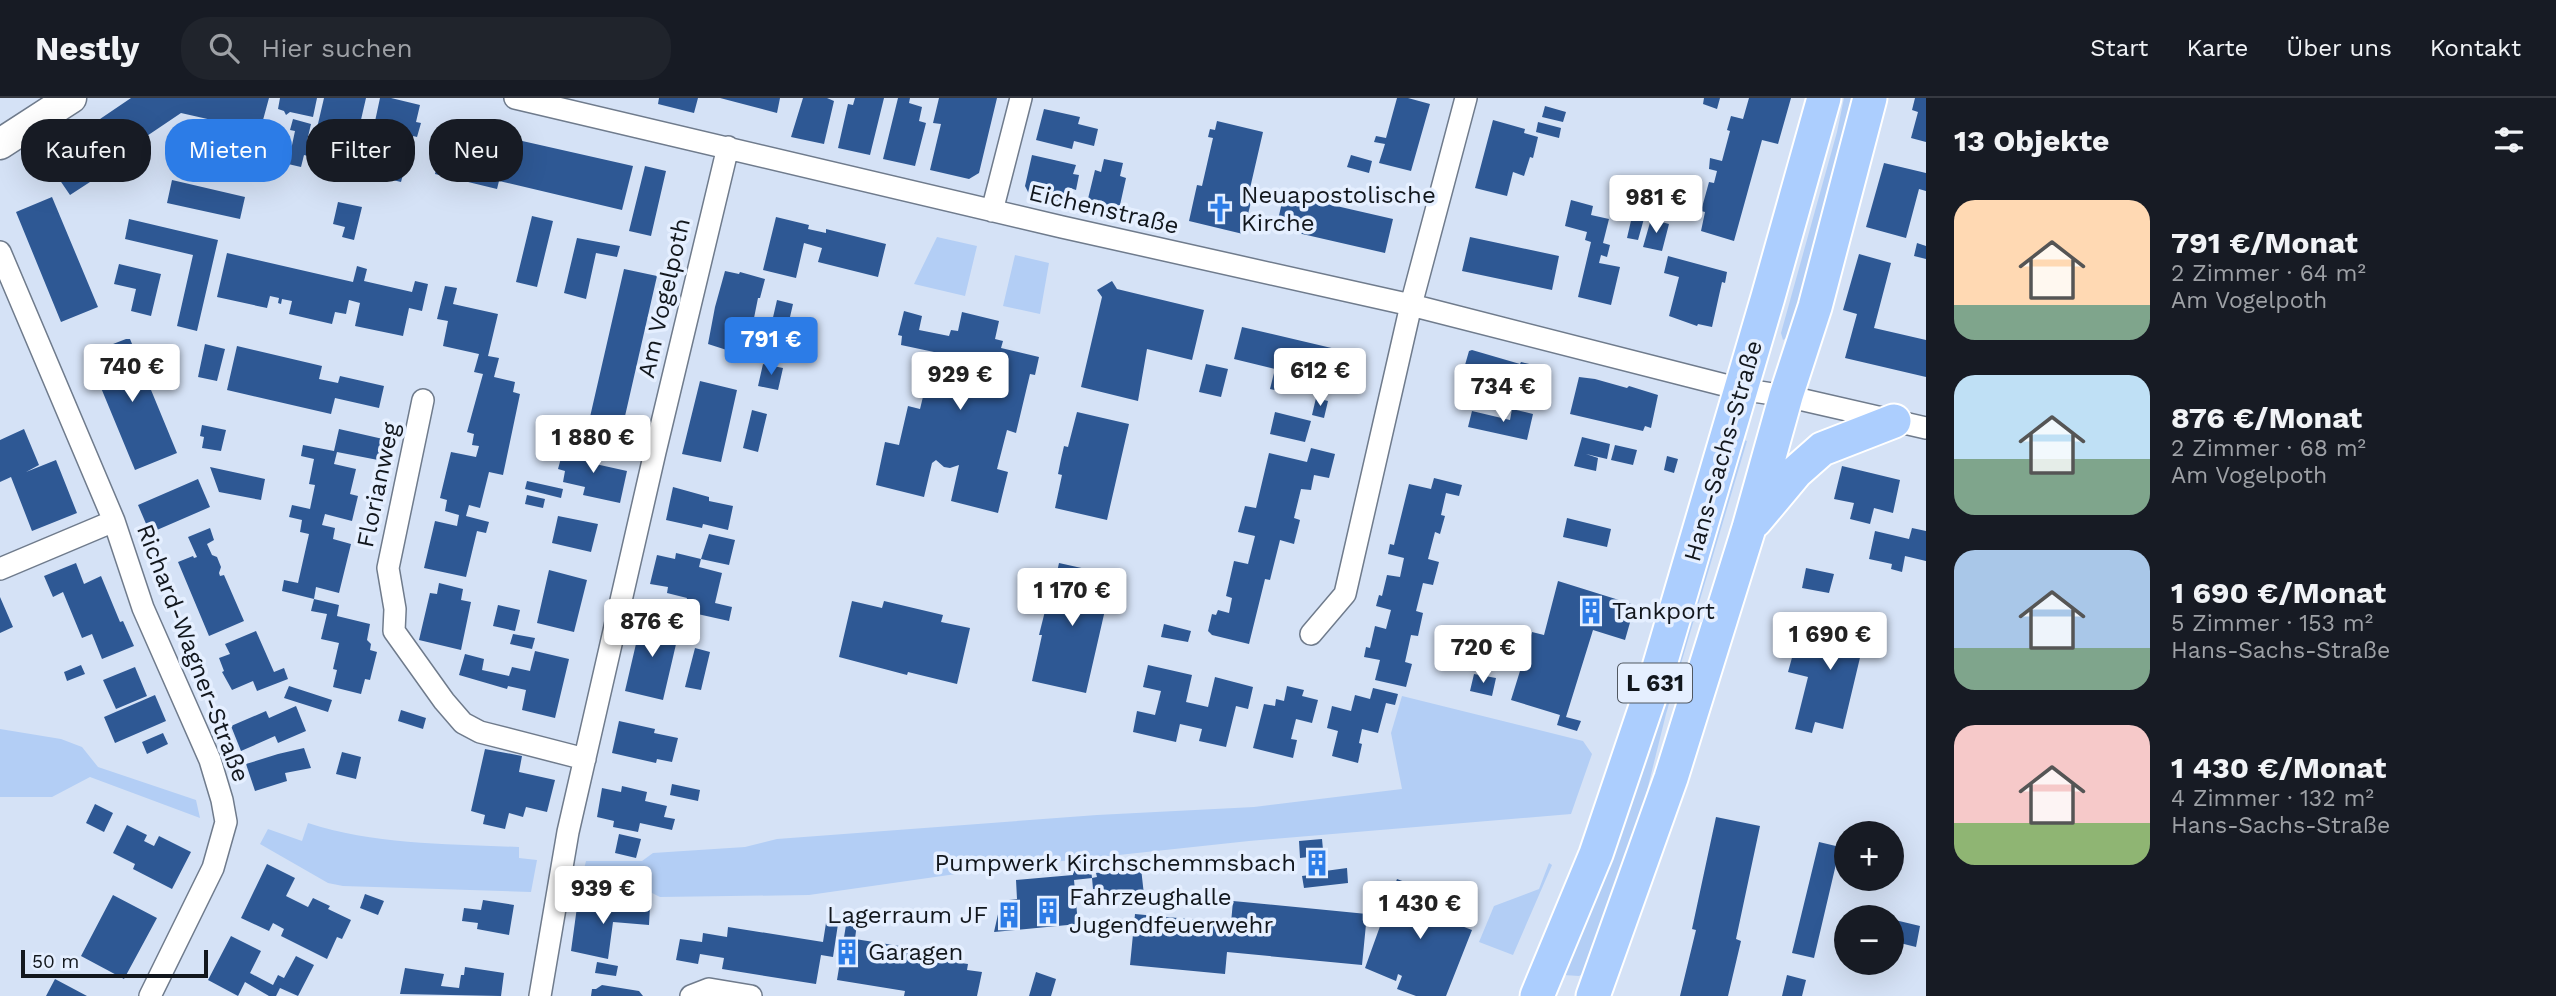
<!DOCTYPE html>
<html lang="de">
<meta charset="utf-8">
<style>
body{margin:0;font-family:"Work Sans",sans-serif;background:#20242c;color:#f1f3f6;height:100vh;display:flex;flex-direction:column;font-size:26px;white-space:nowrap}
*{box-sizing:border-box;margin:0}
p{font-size:23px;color:#9ea1a6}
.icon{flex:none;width:38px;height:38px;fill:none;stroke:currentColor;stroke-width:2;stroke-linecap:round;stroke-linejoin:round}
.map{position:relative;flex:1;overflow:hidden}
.panel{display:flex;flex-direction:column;background:#171b24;width:630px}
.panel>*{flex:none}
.guide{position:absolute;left:21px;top:21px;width:665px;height:63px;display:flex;gap:14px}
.fabs{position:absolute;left:1834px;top:723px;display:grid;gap:14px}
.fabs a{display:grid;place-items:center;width:70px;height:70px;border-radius:50%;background:#171b24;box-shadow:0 7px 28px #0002;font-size:35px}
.scale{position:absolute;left:21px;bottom:18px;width:187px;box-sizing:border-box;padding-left:7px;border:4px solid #12171d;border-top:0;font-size:19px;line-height:24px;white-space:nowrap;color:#12171d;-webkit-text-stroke:5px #e5efff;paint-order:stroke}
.price{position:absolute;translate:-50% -60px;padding:0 16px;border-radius:7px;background:#fff;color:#222;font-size:23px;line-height:46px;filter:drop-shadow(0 2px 4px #0008)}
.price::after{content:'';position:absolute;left:50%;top:42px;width:21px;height:16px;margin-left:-10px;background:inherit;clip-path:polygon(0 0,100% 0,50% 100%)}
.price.active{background:#2c7ce7;color:#fff}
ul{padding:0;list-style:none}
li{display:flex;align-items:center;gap:21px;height:175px;padding:0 28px}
li span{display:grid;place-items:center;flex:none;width:196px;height:140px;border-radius:21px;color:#555}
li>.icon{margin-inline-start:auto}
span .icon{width:84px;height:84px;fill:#fffc;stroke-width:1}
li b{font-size:30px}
h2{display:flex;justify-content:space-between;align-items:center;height:84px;padding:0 28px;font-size:30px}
.chip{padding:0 24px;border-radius:28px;background:#171b24;box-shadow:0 7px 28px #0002;font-size:24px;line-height:63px}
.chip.active{background:#2c7ce7;color:#fff}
header{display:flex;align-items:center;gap:42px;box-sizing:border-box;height:98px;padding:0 35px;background:#171b24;border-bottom:2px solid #363941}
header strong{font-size:33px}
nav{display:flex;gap:38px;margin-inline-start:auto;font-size:24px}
.search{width:490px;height:63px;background:#20242c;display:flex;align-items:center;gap:18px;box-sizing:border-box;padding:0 24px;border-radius:28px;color:#9ea1a6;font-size:26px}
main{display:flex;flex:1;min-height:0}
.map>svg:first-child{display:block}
</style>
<header>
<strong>Nestly</strong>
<div class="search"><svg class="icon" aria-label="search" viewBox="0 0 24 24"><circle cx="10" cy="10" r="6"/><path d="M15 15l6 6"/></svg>Hier suchen</div>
<nav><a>Start</a><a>Karte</a><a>Über uns</a><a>Kontakt</a></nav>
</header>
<main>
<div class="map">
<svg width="1926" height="898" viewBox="0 0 1926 898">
<rect width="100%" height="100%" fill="#d5e2f6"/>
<path fill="#b3cef5" d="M1844 0H1855L1788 239 1783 242 1781 235 1837 34Z
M937 139 977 148 965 198 914 186Z
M1015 157 1049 165 1040 216 1003 208Z
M1740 341 1747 343 1666 616 1641 717 1587 874 1579 878 1564 877 1596 802 1639 683Z
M1402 598 1583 643 1592 656 1571 716 1249 743 998 770 809 797 660 799 642 790 644 775H583L586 763H642L653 755 745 749 777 741 1097 717 1254 709 1402 691 1391 635Z
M0 631 61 641 82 649 98 669 196 702 200 720 90 679 52 699H0Z
M308 725C375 747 449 746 519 749V760L537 762 531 794 343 788 328 785 260 746 268 731 302 743Z
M1549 765 1552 767 1513 857 1479 844 1494 808 1539 791Z"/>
<path fill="#2e5894" d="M131 0H269L260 33 181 15 138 44 136 41 119 53 121 56 86 79 90 84 70 97 44 59Z
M280 0H317L313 19 290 14 286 17 284 13 278 11Z
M324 0H366L357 39 333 34 330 48 345 52 342 65 346 66 343 78 321 73 323 62 304 57 301 69 288 66 295 33 290 32 293 21 311 26 307 43H310L313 30H317Z
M380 0H391L420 7 416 24 421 25 417 39 413 38 401 84 368 76 373 54 374 42H371Z
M659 0H698L694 15 658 6Z
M720 0H780L777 15Z
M803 0H827L834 3 824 46 791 39Z
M855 0H884L870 57 838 50 848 6 853 7Z
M898 0H910L909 5 922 9 919 23 926 25 915 68 883 61Z
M939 0H997L979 75 969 81 930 72 941 26 933 25Z
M1397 0H1408L1430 6 1411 73 1379 65 1385 46 1374 44 1376 38 1386 40Z
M1704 0H1720L1717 11 1703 6Z
M1749 0H1791L1778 46 1762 42 1734 143 1701 133 1705 114 1701 113 1709 84 1714 85 1717 73 1709 71 1710 60 1722 63 1730 33 1727 32 1731 18 1743 21Z
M1915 0H1926V44L1911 40 1918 14 1912 12Z
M1545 8 1566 14 1563 24 1542 19Z
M1044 11 1080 19 1078 26 1098 31 1094 48 1074 43 1072 51 1036 42Z
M1493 22 1525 31 1524 35 1538 39 1533 60 1530 59 1524 78 1513 74 1507 98 1475 90Z
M1217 23 1263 34 1248 99 1252 100 1243 136 1189 123 1197 87 1202 88 1213 40 1208 39 1210 31 1215 32Z
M1538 24 1561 30 1559 40 1536 34Z
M445 32 508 47 509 40 633 68 622 112 499 83 497 91 435 76Z
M1032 57 1076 67 1073 76 1079 77 1076 92 1070 90 1067 105 1029 96 1025 88Z
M1351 57 1372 63 1369 75 1347 69Z
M1104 61 1123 65 1120 78 1126 80 1118 116 1086 109 1095 72 1101 74Z
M1884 65 1926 75V93L1919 91 1906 140 1866 129Z
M645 68 666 73 651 138 629 133Z
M172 82 245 99 240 121 167 105Z
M1284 96 1393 121 1385 155 1276 130Z
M52 99 98 209 61 224 16 114Z
M1571 102 1593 108 1591 117 1609 121 1603 145 1610 147 1607 159 1601 157 1599 165 1620 169 1611 207 1578 199 1591 144 1585 142 1587 134 1565 128Z
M338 104 362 109 354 142 342 139 345 129 333 126Z
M1633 114 1645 117 1638 142 1627 140Z
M532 118 553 123 537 189 516 184Z
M776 119 809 127 808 131 826 135V131L886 146 878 179 818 164 822 150 804 145 796 180 763 172Z
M129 121 218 142 197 233 177 228 193 157 125 141Z
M1651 121 1669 126 1662 153 1643 149Z
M1470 139 1559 158 1552 192 1462 173Z
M577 140 620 148 617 159 596 155 586 201 564 195Z
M1917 145 1926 148V161L1914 158Z
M227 155 353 184 357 168 367 171 364 183 412 194 415 183 428 186 422 213 409 210 403 238 355 228 360 205 349 202 346 216 335 214 332 226 289 216 292 203 282 201 281 206 278 205 279 200 270 198 267 210 217 199Z
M1859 156 1891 165 1874 230 1926 242V279L1845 260 1857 216 1843 212Z
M1668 158 1727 174 1725 185 1722 184 1712 229 1698 226 1697 228 1669 218 1679 179 1664 175Z
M119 166 161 176 151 218 131 213 136 191 114 186Z
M624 171 657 178 620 340 587 332Z
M725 173 739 176 740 174 765 181 760 200H758L747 255 733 252V254L708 246 715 209Z
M1112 183 1117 191 1204 212 1192 262 1147 251 1138 303 1081 289 1102 199 1097 192Z
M445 188 457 190 453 206 498 216 488 258 499 260 494 279 515 284 513 294 520 296 503 377 489 374 480 410 469 407 466 418 489 424 486 435 477 433 466 479 424 470 435 423 457 428 459 417 445 413 447 402 440 400 451 354 476 359 479 348 472 347 474 336 467 334 483 276 474 274 479 256 443 248 448 223 437 221Z
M777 202 793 206 784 245 768 241Z
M904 213 922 218 919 232 949 238 951 232 958 233 962 214 999 223 995 241 1003 243 1001 250 1039 259 1035 277 1030 276 1016 335 1007 332 997 371 1008 374 998 415 951 403 959 367 950 370 944 369 936 362 932 365 924 399 876 387 885 344 899 347 908 308 920 311 934 254 901 247 902 238 898 237Z
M1242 229 1340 252 1332 284 1292 275 1288 295 1270 291 1275 271 1234 261Z
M126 241H130L177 355 135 372 87 256Z
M205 246 225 251 217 283 198 279Z
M237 248 322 268 319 281 338 285 340 278 384 288 379 310 335 300 331 316 227 292Z
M1472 252 1520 266 1521 264 1538 268 1540 271 1531 309 1460 292 1463 266 1465 267 1469 253Z
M763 266 783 270 778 292 758 288Z
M1206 266 1228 271 1221 299 1199 294Z
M1579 279 1595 281 1627 290 1629 288 1658 297 1651 330 1645 328 1643 333 1570 316Z
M700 283 737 292 721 364 682 356Z
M1316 300 1328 303 1324 320 1312 317Z
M1512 311 1533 316 1527 342 1468 329 1472 313 1510 322Z
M752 312 767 316 758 354 743 350Z
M1077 314 1129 326 1107 422 1055 410 1062 377 1058 376 1061 361 1064 348 1068 349Z
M1275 314 1311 323 1305 344 1270 336Z
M202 327 226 332 221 353 202 350 204 339 200 338Z
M24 331 39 367 26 374 56 362 77 415 32 433 11 379 0 384V342Z
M339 331 383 341 378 362 337 354 334 366 356 371 350 396 358 398 352 423 325 416 322 427 335 430 333 441 351 446 339 495 316 489 314 501 282 493 284 482 298 485 309 436 300 434 302 422 289 419 292 407 310 411 315 387 309 386 314 361 301 358 303 347 334 353Z
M1582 339 1610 346 1607 361 1586 356 1598 360 1596 373 1574 368Z
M572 345 595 350 591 365 627 373 620 405 583 397 585 389 563 384 565 373 558 371 561 360 568 361Z
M1615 347 1637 352 1633 367 1611 362Z
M1311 350 1335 356 1329 380 1314 377 1311 392 1301 391 1294 420 1300 422 1294 446 1280 442 1270 482 1265 481 1249 546 1212 537 1208 533 1212 516 1216 517 1218 512 1229 515 1232 500 1226 498 1234 463 1248 466 1255 438 1238 434 1245 408 1256 410 1269 355 1307 364Z
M1667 358 1678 361 1674 375 1664 372Z
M1842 368 1900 382 1893 415 1874 410 1870 426 1850 421 1854 405 1834 401Z
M210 369 265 381 261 402 219 394Z
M1434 380 1462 387 1459 398 1446 395 1441 417 1445 418 1440 436 1435 434 1428 461 1439 464 1433 487 1423 485 1416 513 1423 515 1418 538 1411 537 1405 564 1412 566 1406 589 1375 582 1380 562 1364 559 1366 549 1370 550 1375 528 1386 531 1391 512 1376 508 1379 497 1382 498 1387 477 1400 479 1404 460 1388 456 1390 446 1394 447 1409 386 1431 391Z
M198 381 210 409 150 435 138 407Z
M527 383 563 391 561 400 525 391Z
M673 389 709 399V403L733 408 728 432 703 426 702 430 666 422Z
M527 397 545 401 543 410 525 406Z
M558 418 598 426 591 454 552 445Z
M1567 420 1611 431 1607 449 1563 439Z
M210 430 214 442 207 446 212 457 217 459 221 469 219 475 220 478 224 477 244 523 209 538 178 464 193 458 194 460 197 459 188 439Z
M1912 430 1926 433V463L1905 458 1902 474 1891 471 1892 466 1869 461 1875 433 1909 441Z
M709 436 735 442 729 467 701 461 699 469 722 475 715 505 732 509 729 523 684 513 687 500 667 495 668 489 650 486 657 457 675 461 676 455 701 461Z
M76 465 84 486 101 478 120 524 123 523 134 548 102 561 92 536 82 540 63 494 53 499 44 478Z
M1059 465 1113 477 1086 595 1032 583 1042 537H1039L1046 509 1049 510Z
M1806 470 1834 476 1829 495 1802 490Z
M549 472 587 482 574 534 537 525Z
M1558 483 1635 507 1625 542 1593 532 1566 619 1581 623 1577 633 1557 627 1560 617 1511 602 1532 534 1544 537Z
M439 485 463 491 461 502 471 504 461 552 419 542 430 495 437 496Z
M0 499 13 529 0 535Z
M314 501 339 507 337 518 370 526 367 542 371 546 370 552 377 554 370 582 365 581 361 596 333 589 337 572 333 571 339 545 321 541 327 516 311 513Z
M852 503 882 510 884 503 943 517 941 524 970 530 957 586 908 574 907 577 839 559Z
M498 507 520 512 515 533 493 528Z
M1822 515 1868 526 1843 631 1815 624 1812 635 1795 631 1808 579 1788 574 1793 556 1811 560Z
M642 520 680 529 663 602 625 593Z
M1164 526 1191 533 1188 544 1161 539Z
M256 533 274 574 284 570 288 581 257 593 253 583 232 592 222 574 224 573 219 560 230 556 225 546Z
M513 536 535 540 532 551 510 546Z
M695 550 710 554 701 592 685 589Z
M535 553 569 561 555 620 522 612 526 592 508 588 507 591 459 577 465 556 484 561 482 572 509 578 512 569 530 573Z
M81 567 85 576 67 583 64 574Z
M1148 567 1192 577 1186 604 1208 609 1215 579 1253 589 1248 611 1236 608 1226 649 1199 643 1202 631 1180 626 1176 644 1133 634 1137 613 1155 617 1161 593 1143 589Z
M135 569 147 598 116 611 103 582Z
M1474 576 1496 580 1492 598 1470 593Z
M289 588 332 602 328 614 284 600Z
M1287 588 1304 592 1302 598 1318 602 1312 625 1296 621 1291 641 1297 642 1293 660 1253 650 1264 606 1275 608 1276 601 1284 603Z
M1373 590 1398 596 1395 607 1386 605 1378 635 1362 631 1359 645 1362 646 1358 665 1332 658 1338 633 1327 630 1332 608 1351 613 1355 597 1370 601Z
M155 597 166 623 115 645 104 619Z
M296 608 306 633 278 645 275 638 241 653 231 628 266 613 269 620Z
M401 612 426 620 423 631 398 623Z
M619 623 655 631 654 635 678 640 672 664 657 661 656 665 612 655Z
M163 635 168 646 147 656 142 644Z
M304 650 311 670 285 675 287 683 255 693 246 666 278 656Z
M485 651 522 658 519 674 555 682 547 714 526 709 523 719 509 715 505 731 483 726 485 717 471 713Z
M342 654 361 659 356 681 336 676Z
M672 686 700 692 698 703 670 697Z
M622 688 647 694 645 703 667 708 664 719 675 721 672 732 640 725 638 734 613 729 614 723 597 719 602 690 621 694Z
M95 706 113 715 104 734 86 725Z
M1716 719 1760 728 1736 841 1741 843 1728 898H1680L1696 832 1692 831Z
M127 727 147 737 144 743 154 748 159 738 191 754 172 791 133 771 135 766 113 755Z
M619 736 641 741 636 760 615 755Z
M1322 741 1325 773 1347 770 1348 785 1304 790 1302 778 1310 777 1309 759 1300 760 1299 743Z
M1819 744 1840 749 1814 860 1792 855Z
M1090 762 1092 780 1074 782 1078 826 994 834 1001 803 1017 801 1016 782 1073 777 1072 764Z
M267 766 295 780 286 798 308 809 313 800 330 808 328 811 351 822 342 841 337 839 327 861 281 838 284 831 273 825 269 833 241 820Z
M1141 770 1144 797 1098 801V791H1093L1092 780 1097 779 1096 775Z
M1397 781 1468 808 1459 827 1472 832 1446 898H1416L1397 891 1402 878 1398 876 1396 883 1365 870Z
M365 796 384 803 378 817 360 810Z
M113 797 157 820 124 881 81 858Z
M483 802 514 807 509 837 477 831 478 825 462 823 464 810 481 812Z
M585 803 650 809 649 827 613 824 608 861 571 853 577 809 580 810 585 806Z
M1233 803 1367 816 1362 867 1227 854 1225 876 1130 867 1135 816 1231 825Z
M1895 822 1920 828 1916 849 1892 843Z
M826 825 838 826 833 859 821 857 816 886 722 871 724 860 700 856 698 866 676 862 680 841 702 844 703 835 727 839 728 829 823 844Z
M857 825 855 841 912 850 911 858 968 866 967 872 982 874 977 898H904L905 893 837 882 846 827Z
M231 838 261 853 250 875 273 887 278 877 284 880 296 858 314 867 298 898 280 890 276 898H269L245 884 238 898 208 882Z
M597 864 618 868 616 878 595 875Z
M465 869 504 875 501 898 400 896 405 870 444 876 441 888 459 890 461 877H464Z
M1036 874 1056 881 1051 898H1029Z
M1787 877 1806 882 1802 898H1782Z
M55 881 87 898H46Z
M602 887 639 893 643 898H591L592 891H596Z"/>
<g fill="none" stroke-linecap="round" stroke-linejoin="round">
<g stroke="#6f7b8c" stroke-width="24">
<path id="minor" d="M515 0 1062 129 1411 207 1740 291 1786 298 1926 330
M992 113 1021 0
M0 154 114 423 143 510 210 662 222 702 226 724 213 770 150 898
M423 302 388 470 395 511 394 533 444 603 463 625 480 634 585 661
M0 471 114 423
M1311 536 1345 496 1411 207 1466 0
M540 898 568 734 655 354 728 49
M691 898 709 891 751 898"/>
</g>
<g stroke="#6f7b8c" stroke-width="33">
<path id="secondary" d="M0 46 71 0"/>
</g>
<g stroke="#fff" stroke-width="37">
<path id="primary" d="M1755 423 1796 374 1822 351 1894 323
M1537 898 1596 756 1658 573 1768 199 1824 0
M1593 898 1671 680 1749 430 1786 298 1815 209 1870 0"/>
</g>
<use href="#minor" stroke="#fff" stroke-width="21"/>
<use href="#secondary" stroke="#fff" stroke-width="30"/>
<use href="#primary" stroke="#accefe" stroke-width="33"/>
</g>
<defs>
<g id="church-bare" transform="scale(2.1)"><path d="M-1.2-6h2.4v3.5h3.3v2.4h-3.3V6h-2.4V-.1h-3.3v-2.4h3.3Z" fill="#2c7ce7" stroke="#e5efff" stroke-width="2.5" paint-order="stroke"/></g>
<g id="building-bare" transform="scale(2.1)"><path d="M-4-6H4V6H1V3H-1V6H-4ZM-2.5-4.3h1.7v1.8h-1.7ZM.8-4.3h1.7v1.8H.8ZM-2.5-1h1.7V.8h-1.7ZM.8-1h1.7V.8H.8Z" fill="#2c7ce7" stroke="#e5efff" stroke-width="2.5" paint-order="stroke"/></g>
</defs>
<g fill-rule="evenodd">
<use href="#church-bare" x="1220" y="111"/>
<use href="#building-bare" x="1591" y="513"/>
<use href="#building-bare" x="1317" y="765"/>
<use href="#building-bare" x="1048" y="813"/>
<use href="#building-bare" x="1009" y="817"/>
<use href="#building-bare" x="847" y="854"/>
</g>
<g text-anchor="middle" stroke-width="7" stroke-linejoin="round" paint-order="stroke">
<rect fill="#e5efff" stroke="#515861" stroke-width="2" x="1618" y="565.5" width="74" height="39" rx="5"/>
<g font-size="23" font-weight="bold" fill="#12171d">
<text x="1655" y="593">L 631</text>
</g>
<g font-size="24" fill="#12171d" stroke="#e5efff" text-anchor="start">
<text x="1241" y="105">Neuapostolische<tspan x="1241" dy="28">Kirche</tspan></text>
<text x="1612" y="521">Tankport</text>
<text x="1296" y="773" text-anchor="end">Pumpwerk Kirchschemmsbach</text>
<text x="1069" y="807">Fahrzeughalle<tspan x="1069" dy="28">Jugendfeuerwehr</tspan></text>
<text x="988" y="825" text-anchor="end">Lagerraum JF</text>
<text x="868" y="862">Garagen</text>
</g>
<g font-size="24" fill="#12171d" stroke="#e5efff">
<text transform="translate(1104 111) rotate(13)" y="8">Eichenstraße</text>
<text transform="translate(664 200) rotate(-77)" y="8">Am Vogelpoth</text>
<text transform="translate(1723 353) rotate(-74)" y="8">Hans-Sachs-Straße</text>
<text transform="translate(378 387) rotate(-78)" y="8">Florianweg</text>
<text transform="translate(193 555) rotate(69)" y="8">Richard-Wagner-Straße</text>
</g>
</g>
</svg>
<div class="fabs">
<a>+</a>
<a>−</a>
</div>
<div class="scale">50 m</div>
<b class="price" style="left:1656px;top:137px">981 €</b>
<b class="price active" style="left:771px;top:279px">791 €</b>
<b class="price" style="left:132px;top:306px">740 €</b>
<b class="price" style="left:1320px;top:310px">612 €</b>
<b class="price" style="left:960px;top:314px">929 €</b>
<b class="price" style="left:1503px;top:326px">734 €</b>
<b class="price" style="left:593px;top:377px">1 880 €</b>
<b class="price" style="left:1072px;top:530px">1 170 €</b>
<b class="price" style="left:652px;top:561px">876 €</b>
<b class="price" style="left:1830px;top:574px">1 690 €</b>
<b class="price" style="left:1483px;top:587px">720 €</b>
<b class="price" style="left:603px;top:828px">939 €</b>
<b class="price" style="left:1420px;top:843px">1 430 €</b>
<div class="guide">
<a class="chip">Kaufen</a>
<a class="chip active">Mieten</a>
<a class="chip">Filter</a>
<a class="chip">Neu</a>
</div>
</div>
<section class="panel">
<h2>13 Objekte<svg class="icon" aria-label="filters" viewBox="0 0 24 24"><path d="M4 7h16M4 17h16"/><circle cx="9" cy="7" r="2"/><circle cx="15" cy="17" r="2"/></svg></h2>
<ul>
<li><span style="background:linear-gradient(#ffd9b3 75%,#7fa58c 0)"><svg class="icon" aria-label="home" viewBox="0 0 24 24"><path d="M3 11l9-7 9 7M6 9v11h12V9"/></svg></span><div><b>791 €/Monat</b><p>2 Zimmer · 64 m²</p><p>Am Vogelpoth</p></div></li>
<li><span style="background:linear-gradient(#bfe0f5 60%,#7fa58c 0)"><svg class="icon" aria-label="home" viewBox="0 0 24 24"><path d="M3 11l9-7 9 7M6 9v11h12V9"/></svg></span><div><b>876 €/Monat</b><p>2 Zimmer · 68 m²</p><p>Am Vogelpoth</p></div></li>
<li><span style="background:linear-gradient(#a9c7e8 70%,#7fa58c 0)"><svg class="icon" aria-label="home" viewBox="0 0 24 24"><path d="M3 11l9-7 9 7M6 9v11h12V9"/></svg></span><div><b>1 690 €/Monat</b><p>5 Zimmer · 153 m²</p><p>Hans-Sachs-Straße</p></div></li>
<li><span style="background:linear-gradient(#f6c9c9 70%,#8fb573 0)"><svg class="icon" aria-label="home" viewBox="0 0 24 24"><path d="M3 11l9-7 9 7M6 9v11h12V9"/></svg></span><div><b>1 430 €/Monat</b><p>4 Zimmer · 132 m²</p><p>Hans-Sachs-Straße</p></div></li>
</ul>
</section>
</main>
